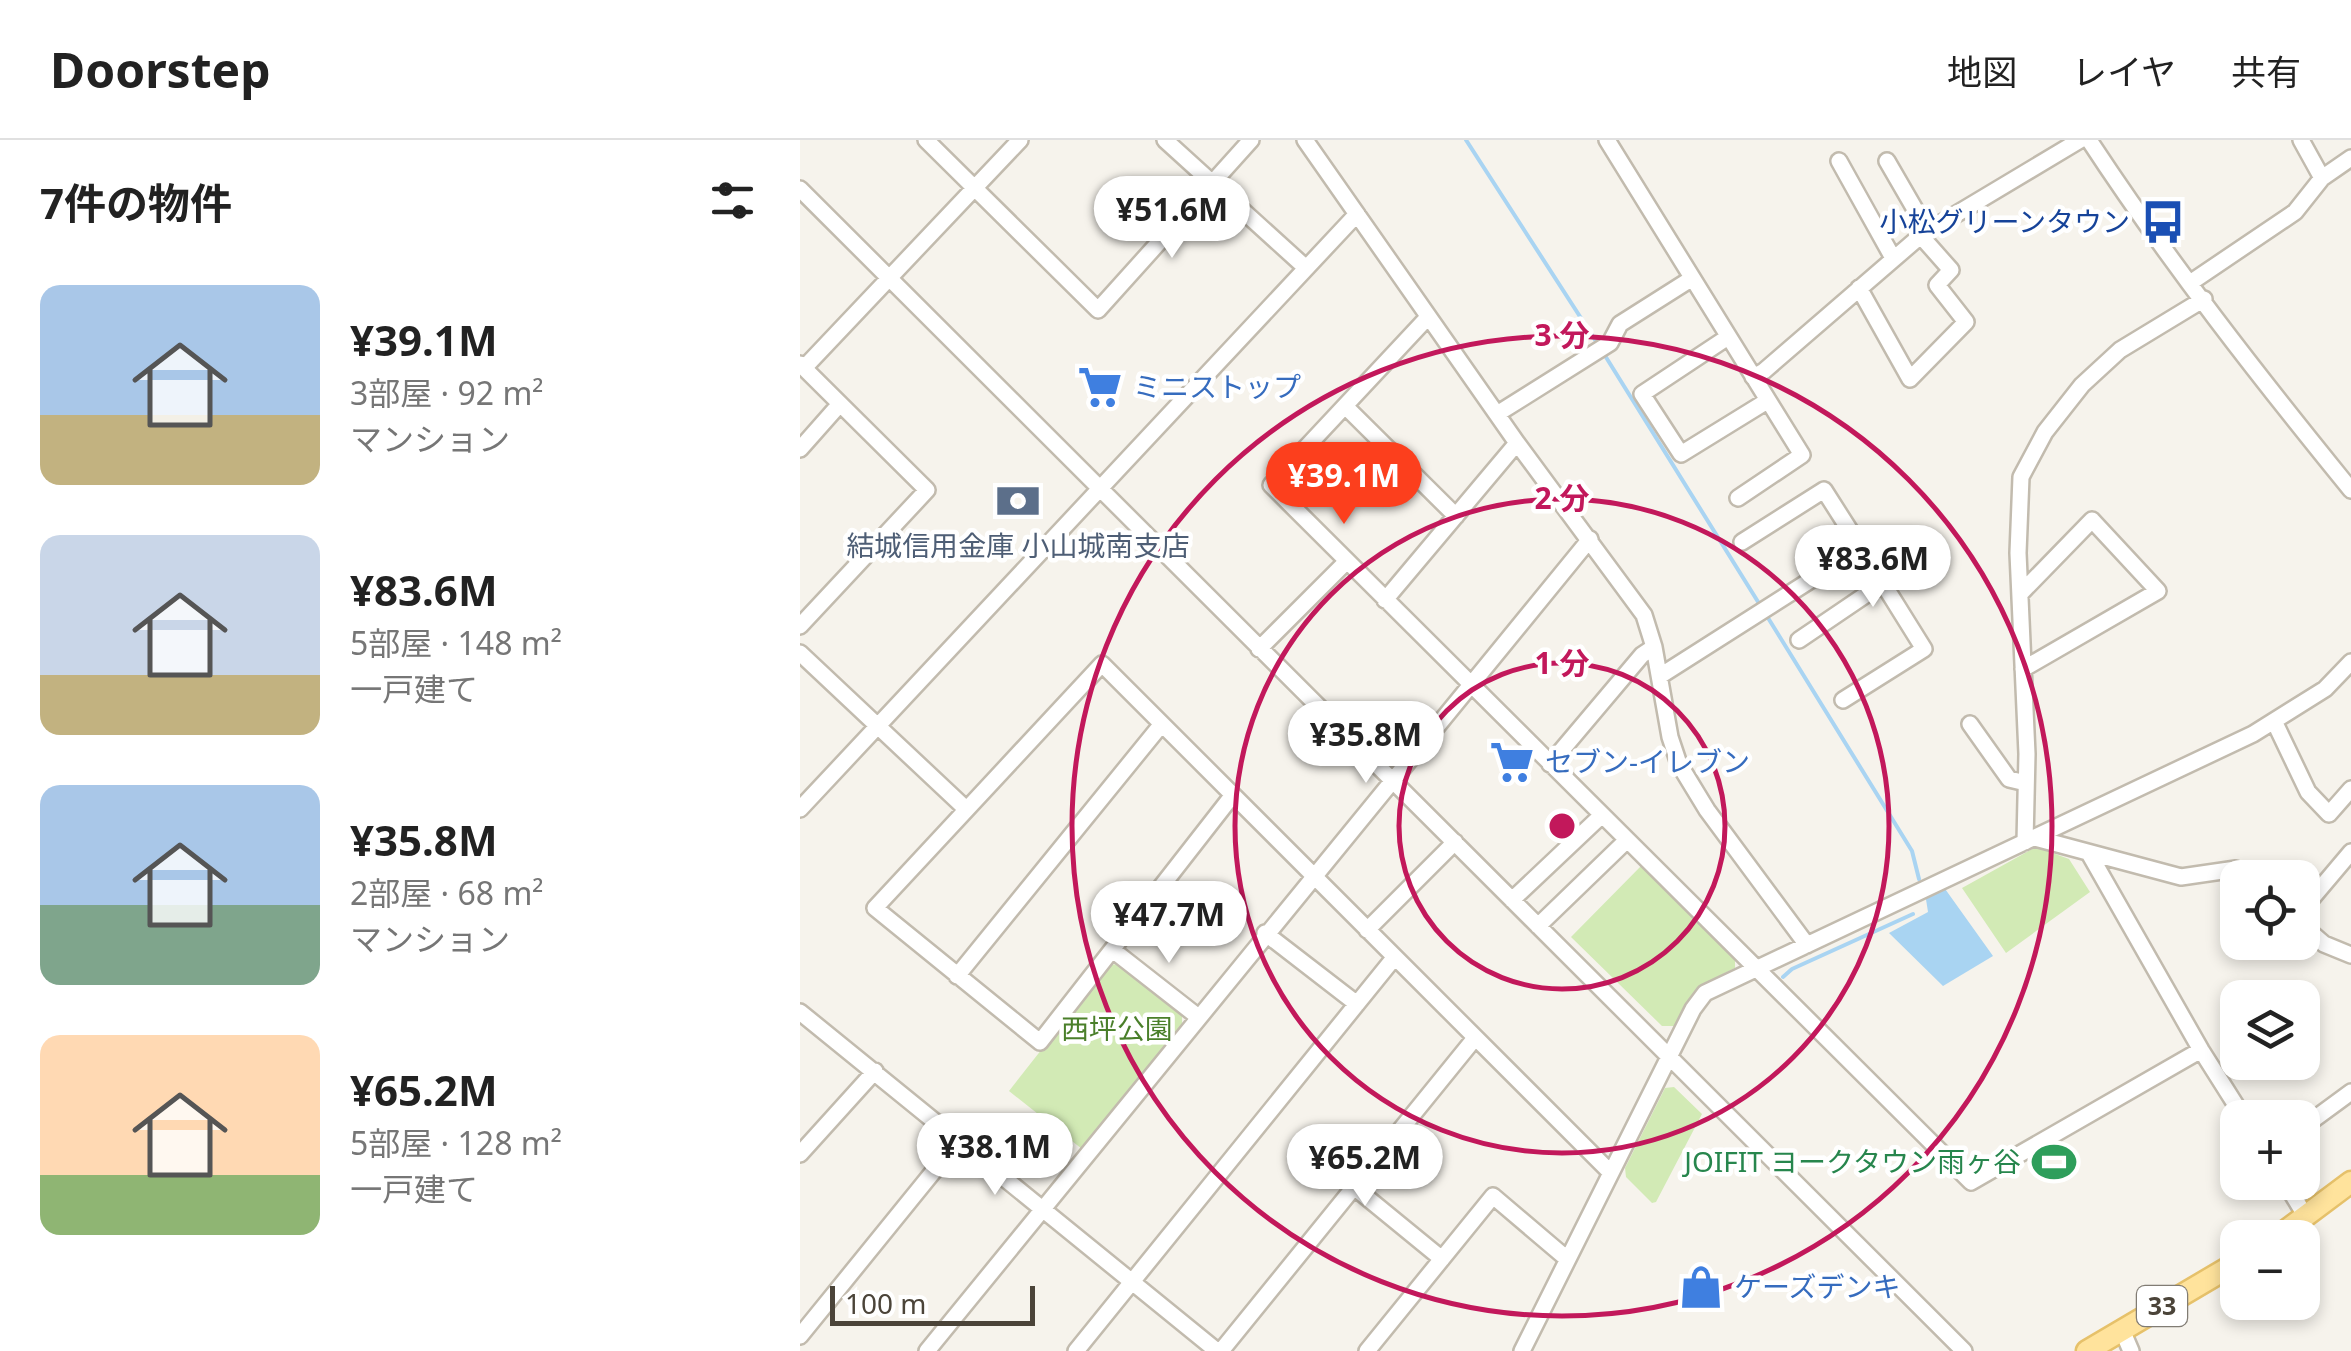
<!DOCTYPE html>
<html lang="ja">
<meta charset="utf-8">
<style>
body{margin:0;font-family:"Noto Sans","Noto Sans JP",sans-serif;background:#f6f6f6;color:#222;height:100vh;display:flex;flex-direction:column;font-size:38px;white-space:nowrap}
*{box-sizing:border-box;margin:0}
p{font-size:32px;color:#767676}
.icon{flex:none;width:55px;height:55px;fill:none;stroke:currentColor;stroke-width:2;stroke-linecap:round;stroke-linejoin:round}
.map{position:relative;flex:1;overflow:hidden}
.details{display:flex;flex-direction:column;background:#fff;width:800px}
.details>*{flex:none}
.buttons{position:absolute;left:1420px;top:720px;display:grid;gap:20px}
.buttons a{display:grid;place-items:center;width:100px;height:100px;border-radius:20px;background:#fff;box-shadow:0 5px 15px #0003;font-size:50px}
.scale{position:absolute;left:30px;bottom:25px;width:205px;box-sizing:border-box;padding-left:10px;border:5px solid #4b4439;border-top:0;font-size:28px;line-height:35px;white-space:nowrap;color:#4b4439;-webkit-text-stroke:8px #fff;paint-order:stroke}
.price{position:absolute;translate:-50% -85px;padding:0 22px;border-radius:35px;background:#fff;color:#222;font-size:32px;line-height:65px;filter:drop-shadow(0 2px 5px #0008)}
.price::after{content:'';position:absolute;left:50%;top:60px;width:30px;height:22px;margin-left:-15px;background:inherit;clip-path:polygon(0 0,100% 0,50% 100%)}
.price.current{background:#fc3f1d;color:#fff}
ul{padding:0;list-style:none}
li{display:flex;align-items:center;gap:30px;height:250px;padding:0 40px}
li span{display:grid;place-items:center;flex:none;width:280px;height:200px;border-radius:20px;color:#555}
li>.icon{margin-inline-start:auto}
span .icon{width:120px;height:120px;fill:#fffc;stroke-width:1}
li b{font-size:42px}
h2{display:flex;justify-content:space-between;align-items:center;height:120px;padding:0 40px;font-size:42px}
header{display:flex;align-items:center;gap:60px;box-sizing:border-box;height:140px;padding:0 50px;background:#fff;border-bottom:2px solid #e0e0e0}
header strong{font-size:48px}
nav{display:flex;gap:55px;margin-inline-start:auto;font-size:35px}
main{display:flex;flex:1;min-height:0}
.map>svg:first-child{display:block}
</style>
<header>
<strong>Doorstep</strong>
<nav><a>地図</a><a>レイヤ</a><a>共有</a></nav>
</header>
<main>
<section class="details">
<h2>7件の物件<svg class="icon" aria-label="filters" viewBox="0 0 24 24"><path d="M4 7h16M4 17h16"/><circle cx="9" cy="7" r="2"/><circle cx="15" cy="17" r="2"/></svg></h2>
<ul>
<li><span style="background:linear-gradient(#a9c7e8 65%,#c2b280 0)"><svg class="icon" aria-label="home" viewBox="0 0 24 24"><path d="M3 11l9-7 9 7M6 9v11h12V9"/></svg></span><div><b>¥39.1M</b><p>3部屋 · 92 m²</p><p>マンション</p></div></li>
<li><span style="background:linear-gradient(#c9d6e8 70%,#c2b280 0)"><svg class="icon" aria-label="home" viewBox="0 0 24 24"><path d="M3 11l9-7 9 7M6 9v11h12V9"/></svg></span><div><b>¥83.6M</b><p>5部屋 · 148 m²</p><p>一戸建て</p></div></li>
<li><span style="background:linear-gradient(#a9c7e8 60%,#7fa58c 0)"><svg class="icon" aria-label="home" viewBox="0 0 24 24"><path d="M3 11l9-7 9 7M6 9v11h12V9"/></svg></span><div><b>¥35.8M</b><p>2部屋 · 68 m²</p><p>マンション</p></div></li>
<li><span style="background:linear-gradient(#ffd9b3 70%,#8fb573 0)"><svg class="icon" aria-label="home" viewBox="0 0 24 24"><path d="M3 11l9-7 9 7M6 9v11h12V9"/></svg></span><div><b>¥65.2M</b><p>5部屋 · 128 m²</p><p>一戸建て</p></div></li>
</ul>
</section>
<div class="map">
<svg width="1551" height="1211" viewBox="0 0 1551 1211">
<rect width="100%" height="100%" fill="#f6f3ec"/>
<path fill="#d2eab5" d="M1236 707 1269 719 1290 752 1206 813 1162 748Z
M842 725 935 819V828L901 845 877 886H862L771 797Z
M319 824 382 875V884L282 1009 209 951 308 825Z
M874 947 902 974 856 1062 852 1063 826 1037 825 1028 865 948Z"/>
<path fill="#a9d4f2" d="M1143 746 1193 816 1143 846 1089 793 1128 772 1125 753Z"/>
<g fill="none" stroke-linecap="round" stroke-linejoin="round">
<path stroke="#a9d4f2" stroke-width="4" d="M666 0 799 206
M804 214 960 465
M965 473 1112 711 1119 739
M983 837 992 829 1113 774"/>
<g stroke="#c2bbae" stroke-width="20">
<path id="minor" d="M126 0 298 170 451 0
M365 0 506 128
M505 0 717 303 844 475 854 507 870 597 879 624 907 670 1007 805
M807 0 1002 315 938 358
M1289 0C1369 122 1459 237 1551 350
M1501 0 1522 38
M1039 21 1093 118
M1087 21 1120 78 1133 88 1280 0
M0 49 1164 1211
M1390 143 1495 72 1522 38 1551 18
M1059 148 1110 239 1166 182 1137 145 1151 130 1120 95
M628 177 471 345 1171 1042 1401 910
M928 197 842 254 881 314 967 261
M0 224 127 350 0 486
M4 228 220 0
M953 237 964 231 1125 92
M545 266 656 376
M697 274 810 203 820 184 891 139
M0 309 39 265
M1220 454 1292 380 1358 451 1223 529
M585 460 717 303
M999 500 1083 443
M459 509 547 421
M0 513 166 669
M860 536 1061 408 1024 350 942 402
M1043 560 1124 509 1061 408
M1474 581 1508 652 1529 674 1551 649
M1170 584 1209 639 1226 643
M750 624 842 515 854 507
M432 656 240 902 75 768 302 524 810 1032
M0 669 557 74
M1235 698 1381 737 1436 729 1446 738
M1225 702 1227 614 1218 413 1221 337 1245 292 1282 245 1320 210 1404 159
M1290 715 1401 910 1444 978
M712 760 802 675
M1502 770 1551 712
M1502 785 1524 804 1551 815
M738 786 827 700
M567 790 655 702
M465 793 557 864
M314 811 397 876
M157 836 361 585
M0 872 417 1211
M1502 988 1551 952
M0 1014 75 931
M1485 1042 1506 1077
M554 1047 642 1119
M1322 1190 1331 1211
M0 1196 159 1000
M127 1211 790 399
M276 1211 594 818
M421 1211 675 898
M567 1211 693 1056 766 1118
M722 1211 893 869 905 853 1453 594 1525 549 1551 522"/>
</g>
<g stroke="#e6c16a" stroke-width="25">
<path id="major" d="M1476 1098 1551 1042
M1287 1211 1438 1122"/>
</g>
<use href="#minor" stroke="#fff" stroke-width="15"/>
<use href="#major" stroke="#ffe39c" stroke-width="20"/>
</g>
<g fill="none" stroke="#c2185b" stroke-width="5">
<circle cx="762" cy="686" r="163"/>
<circle cx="762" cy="686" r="327"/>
<circle cx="762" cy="686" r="490"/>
</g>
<defs>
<g id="bus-bare" transform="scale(3.45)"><path d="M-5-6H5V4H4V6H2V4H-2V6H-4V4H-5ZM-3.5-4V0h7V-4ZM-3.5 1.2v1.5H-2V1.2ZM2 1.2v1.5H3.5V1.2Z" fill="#1a4fb4" stroke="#fff" stroke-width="2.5" paint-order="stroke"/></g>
<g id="supermarket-bare" transform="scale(3.45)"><path d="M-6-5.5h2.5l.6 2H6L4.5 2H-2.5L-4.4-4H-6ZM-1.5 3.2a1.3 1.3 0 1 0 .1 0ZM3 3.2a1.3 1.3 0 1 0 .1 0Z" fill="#3f7fe0" stroke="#fff" stroke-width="2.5" paint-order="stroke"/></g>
<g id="bank-bare" transform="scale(3.45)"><path d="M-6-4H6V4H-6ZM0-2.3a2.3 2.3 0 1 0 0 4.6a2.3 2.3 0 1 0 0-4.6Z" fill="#5c6f8a" stroke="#fff" stroke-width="2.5" paint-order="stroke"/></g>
<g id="stadium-bare" transform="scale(3.45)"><path d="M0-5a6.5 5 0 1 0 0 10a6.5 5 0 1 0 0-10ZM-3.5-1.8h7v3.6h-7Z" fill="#2e9e5b" stroke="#fff" stroke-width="2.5" paint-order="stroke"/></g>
<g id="shop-bare" transform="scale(3.45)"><path d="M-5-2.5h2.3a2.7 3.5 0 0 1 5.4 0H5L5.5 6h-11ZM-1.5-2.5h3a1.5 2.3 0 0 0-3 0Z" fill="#3f7fe0" stroke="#fff" stroke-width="2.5" paint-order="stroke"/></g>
</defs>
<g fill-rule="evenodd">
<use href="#bus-bare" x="1363" y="82"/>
<use href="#supermarket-bare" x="300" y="247"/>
<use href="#bank-bare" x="218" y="361"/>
<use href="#supermarket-bare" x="712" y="622"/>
<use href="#stadium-bare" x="1254" y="1022"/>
<use href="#shop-bare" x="901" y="1147"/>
</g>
<g text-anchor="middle" stroke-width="9" stroke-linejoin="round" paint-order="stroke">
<rect fill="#fff" stroke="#817c74" stroke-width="2.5" x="1337" y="1146" width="50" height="40" rx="8"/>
<g font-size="25" font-weight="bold" fill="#4b4439">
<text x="1362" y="1175">33</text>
</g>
<g font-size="28" fill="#164399" stroke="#fff" text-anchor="end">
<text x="1330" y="92">小松グリーンタウン</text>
</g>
<g font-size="28" fill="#366cbe" stroke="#fff" text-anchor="start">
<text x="333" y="257">ミニストップ</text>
<text x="745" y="632">セブン-イレブン</text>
<text x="934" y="1157">ケーズデンキ</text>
</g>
<g font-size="28" fill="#4e5e75" stroke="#fff">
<text x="218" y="416">結城信用金庫 小山城南支店</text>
</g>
<g font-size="28" fill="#4a7f2a" stroke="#fff">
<text x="317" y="899">西坪公園</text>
</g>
<g font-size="28" fill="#27864d" stroke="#fff" text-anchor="end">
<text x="1221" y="1032">JOIFIT ヨークタウン雨ヶ谷</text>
</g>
</g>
<circle cx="762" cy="686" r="15" fill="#c2185b" stroke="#fff" stroke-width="5"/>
<g font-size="30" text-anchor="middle" font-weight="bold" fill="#c2185b" stroke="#fff" stroke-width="9" stroke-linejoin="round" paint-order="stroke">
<text x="762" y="206">3 分</text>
<text x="762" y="369">2 分</text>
<text x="762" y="534">1 分</text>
</g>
</svg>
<div class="buttons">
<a><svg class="icon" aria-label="locate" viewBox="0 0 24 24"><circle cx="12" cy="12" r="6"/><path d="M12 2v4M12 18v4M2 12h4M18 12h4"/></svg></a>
<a><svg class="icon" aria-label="layers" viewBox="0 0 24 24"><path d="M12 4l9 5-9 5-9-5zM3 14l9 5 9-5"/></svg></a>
<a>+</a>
<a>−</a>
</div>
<div class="scale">100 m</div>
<b class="price" style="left:372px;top:121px">¥51.6M</b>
<b class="price current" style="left:544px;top:387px">¥39.1M</b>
<b class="price" style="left:1073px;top:470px">¥83.6M</b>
<b class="price" style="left:566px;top:646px">¥35.8M</b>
<b class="price" style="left:369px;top:826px">¥47.7M</b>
<b class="price" style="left:195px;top:1058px">¥38.1M</b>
<b class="price" style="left:565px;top:1069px">¥65.2M</b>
</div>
</main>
